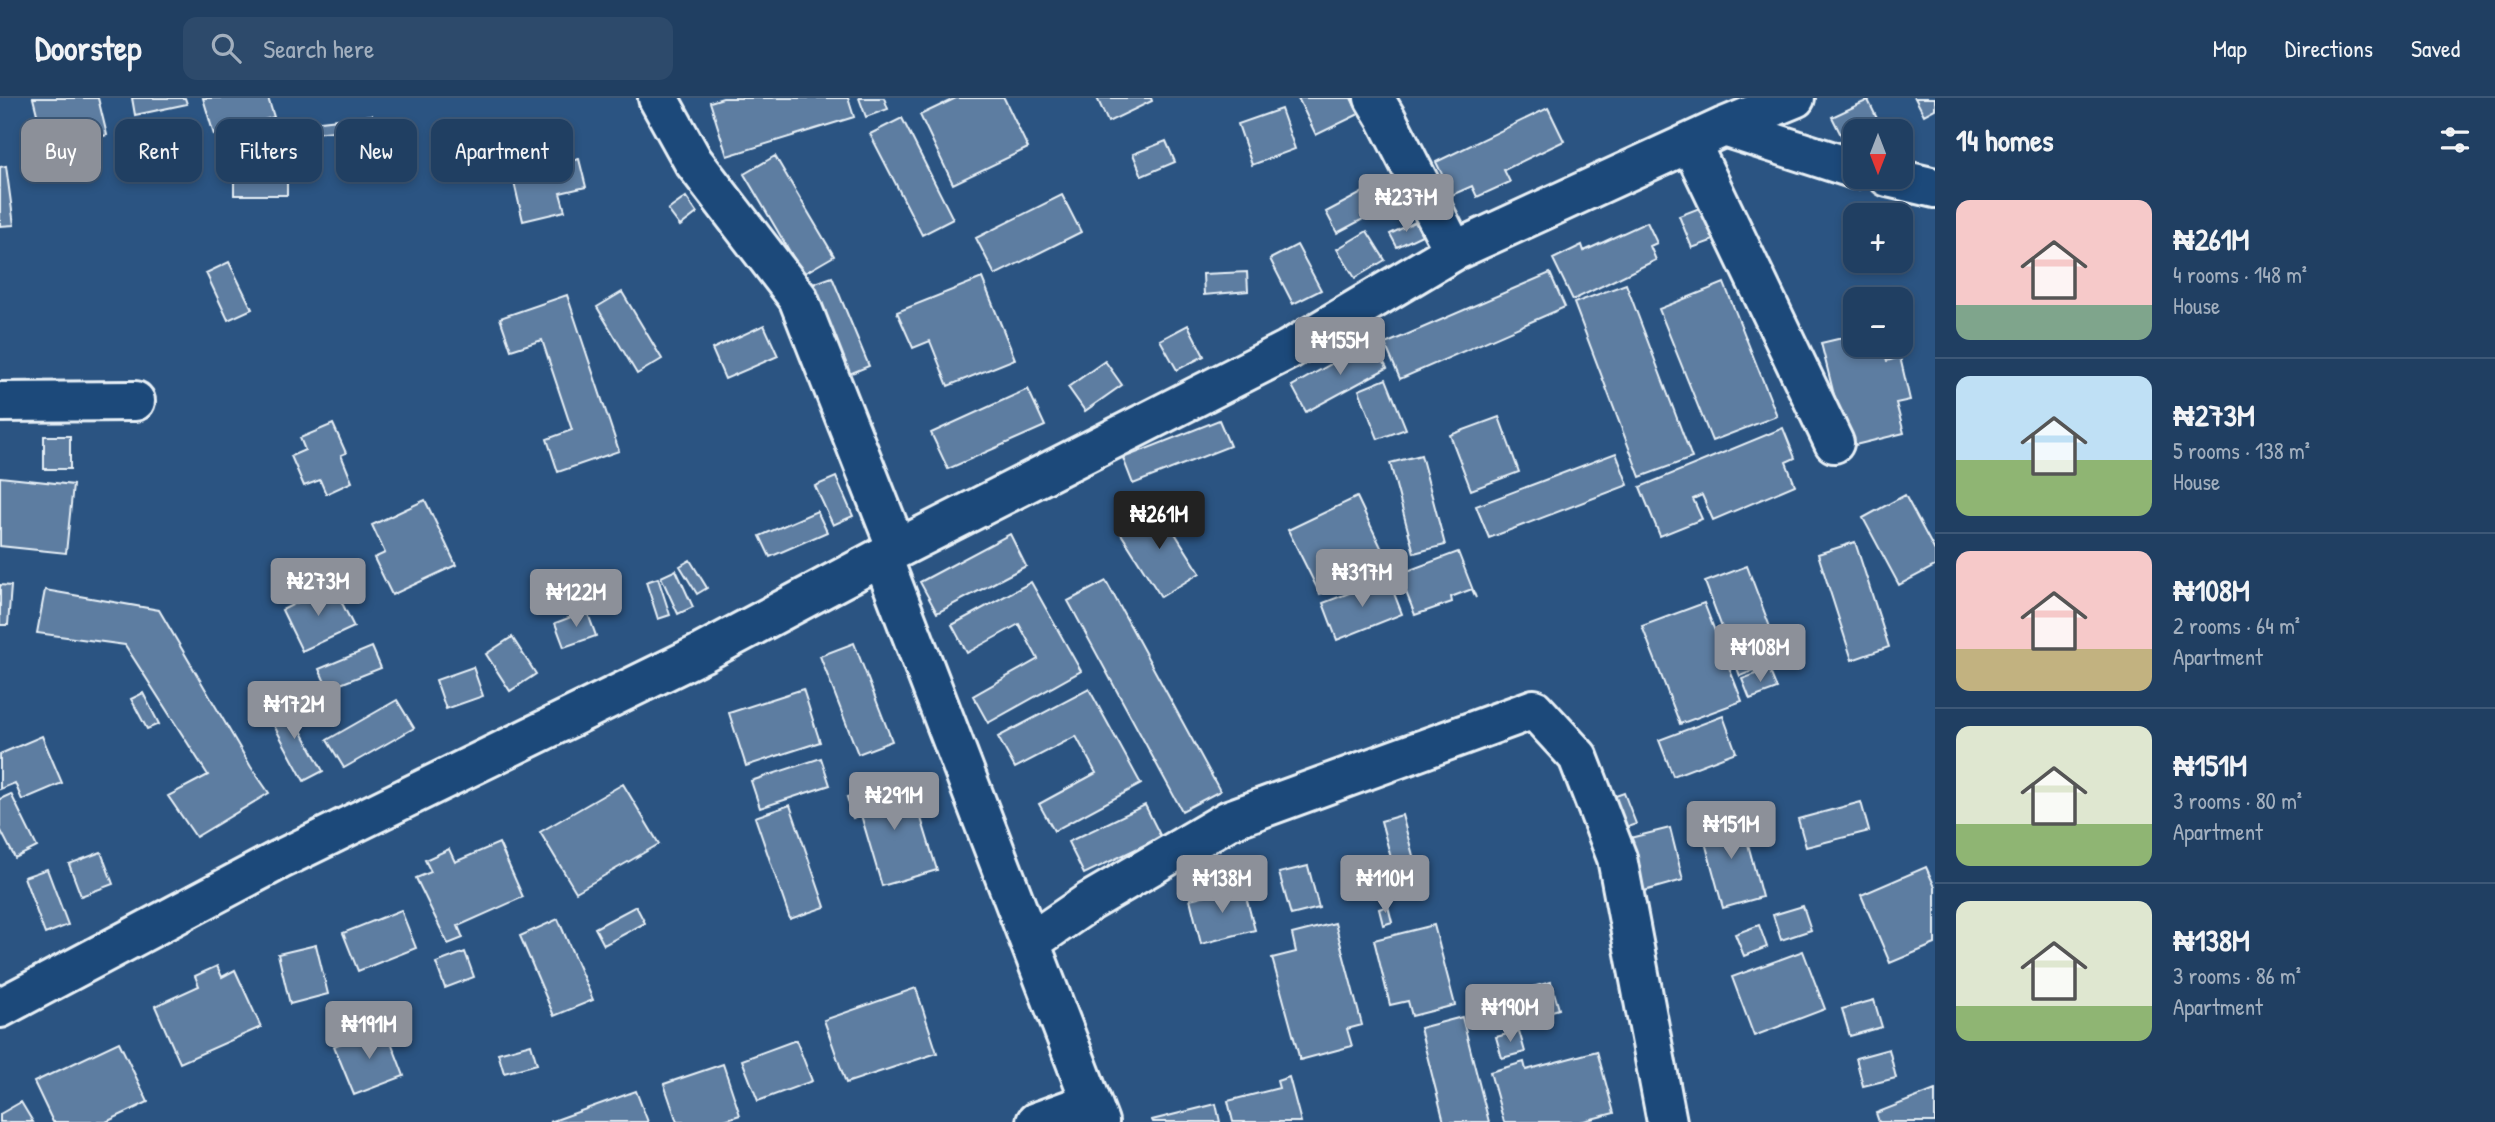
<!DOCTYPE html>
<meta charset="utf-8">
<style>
body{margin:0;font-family:"Patrick Hand",sans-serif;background:#2d4a6b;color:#f1f3f6;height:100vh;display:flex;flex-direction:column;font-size:26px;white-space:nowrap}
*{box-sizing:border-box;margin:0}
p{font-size:23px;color:#a2afbe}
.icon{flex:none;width:38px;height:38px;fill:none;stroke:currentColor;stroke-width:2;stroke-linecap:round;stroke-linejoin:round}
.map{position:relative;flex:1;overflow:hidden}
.side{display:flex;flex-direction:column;background:#203f62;width:560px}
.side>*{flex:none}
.banner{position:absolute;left:21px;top:21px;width:665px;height:63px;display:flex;gap:14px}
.needle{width:46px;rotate:180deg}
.fabs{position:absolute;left:1843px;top:21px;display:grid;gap:14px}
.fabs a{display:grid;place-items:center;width:70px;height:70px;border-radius:14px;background:#203f62;box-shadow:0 4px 10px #0003,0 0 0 2px #3d5877;font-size:35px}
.price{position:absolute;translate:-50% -60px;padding:0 16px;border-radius:7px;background:#8c9099;color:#fff;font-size:23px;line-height:46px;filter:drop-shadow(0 2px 4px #0008)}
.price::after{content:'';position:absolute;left:50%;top:42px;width:21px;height:16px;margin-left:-10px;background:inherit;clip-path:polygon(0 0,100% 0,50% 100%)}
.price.on{background:#222;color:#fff}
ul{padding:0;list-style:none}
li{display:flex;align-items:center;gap:21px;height:175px;padding:0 21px}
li+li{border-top:2px solid #3d5877}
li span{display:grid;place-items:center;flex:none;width:196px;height:140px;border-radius:14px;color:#555}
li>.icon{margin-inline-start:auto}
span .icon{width:84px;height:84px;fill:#fffc;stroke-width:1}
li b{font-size:30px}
h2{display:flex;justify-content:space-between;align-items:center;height:84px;padding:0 21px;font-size:30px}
.chip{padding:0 24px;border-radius:14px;background:#203f62;box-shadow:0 4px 10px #0003,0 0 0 2px #3d5877;font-size:24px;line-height:63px}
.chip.on{background:#8c9099;color:#fff}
header{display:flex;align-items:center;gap:42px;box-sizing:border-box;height:98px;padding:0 35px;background:#203f62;border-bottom:2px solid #3d5877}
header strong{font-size:33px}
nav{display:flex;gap:38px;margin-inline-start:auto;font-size:24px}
.search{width:490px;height:63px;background:#2d4a6b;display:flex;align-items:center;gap:18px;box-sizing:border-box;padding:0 24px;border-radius:14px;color:#a2afbe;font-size:26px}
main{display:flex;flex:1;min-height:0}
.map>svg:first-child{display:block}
</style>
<header>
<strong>Doorstep</strong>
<div class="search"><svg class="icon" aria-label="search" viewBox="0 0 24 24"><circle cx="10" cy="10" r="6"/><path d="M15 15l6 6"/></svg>Search here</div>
<nav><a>Map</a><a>Directions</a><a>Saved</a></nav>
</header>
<main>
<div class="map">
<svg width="1935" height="1024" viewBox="0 0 1935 1024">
<rect width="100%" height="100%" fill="#2b5482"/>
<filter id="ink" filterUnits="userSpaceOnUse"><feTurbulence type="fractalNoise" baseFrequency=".0143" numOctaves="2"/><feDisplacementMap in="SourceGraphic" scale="14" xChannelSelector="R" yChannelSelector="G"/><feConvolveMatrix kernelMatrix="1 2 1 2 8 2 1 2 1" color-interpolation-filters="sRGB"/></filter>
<g filter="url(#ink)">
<path fill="#5d7da1" stroke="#e8f1f8" stroke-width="2" d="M33 0H98L107 37 46 52Z
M132 0H185L187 6 135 17Z
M203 0H268L274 19 214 37Z
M723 0H848L854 19 727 58 710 4Z
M859 0H884L888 11 866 19Z
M956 0H1004L1028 50 953 86 920 17Z
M1097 0H1151L1152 3 1108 24Z
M1298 0H1351L1359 16 1316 37Z
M1915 0H1935V11L1924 17Z
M1868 2 1883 33H1855V48L1848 51 1832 19Z
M1548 10 1564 43 1504 72 1510 84 1477 99 1472 88 1452 97 1436 64Z
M1281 11 1295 51 1252 67 1238 26Z
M372 17 373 29 305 36 304 25Z
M902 20 953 121 922 137 870 36Z
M1166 43 1175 64 1142 78 1133 56Z
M555 47 559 66 579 61 586 89 560 95 565 113 523 123 508 58Z
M287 48V97H234V49Z
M775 58 834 158 803 176 744 76Z
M6 68 14 127 0 128V69Z
M1369 91 1380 112 1337 135 1326 114Z
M1062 97 1081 134 995 177 976 140Z
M686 99 697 115 680 128 668 112Z
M1702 109 1714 142 1692 150 1679 118Z
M1415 124 1422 137 1397 149 1390 136Z
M1647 124 1657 145 1650 148 1656 162 1573 202 1553 161 1582 147 1584 153Z
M1367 133 1385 162 1355 180 1337 151Z
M1297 147 1321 192 1293 206 1270 161Z
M229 164 252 211 228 222 206 175Z
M1247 174 1248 193 1204 197 1203 176Z
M1550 175 1565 209 1400 281 1385 246Z
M832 179 869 268 842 279 804 189Z
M982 180 1015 261 948 288 930 243 913 250 897 214Z
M1724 185 1777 318 1712 343 1659 211Z
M1626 186 1692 360 1640 379 1574 205Z
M622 194 662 261 637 276 597 209Z
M567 197 619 353 558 374 547 341 572 332 542 242 511 252 500 220Z
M764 227 778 258 725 281 712 251Z
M1188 227 1204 258 1177 272 1160 242Z
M1855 237V247H1883L1887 263 1900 259 1910 302 1896 305 1904 335 1847 349 1821 245Z
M1372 243 1387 270 1306 314 1292 288Z
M1105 263 1122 287 1085 313 1068 289Z
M1386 281 1406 331 1378 341 1359 292Z
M1028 291 1045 328 948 371 931 335Z
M1499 319 1519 374 1471 392 1450 337Z
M1219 322 1230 348 1133 386 1123 360Z
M333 326 346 355 341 357 352 384 326 396 320 382 304 388 291 358 305 352 300 340Z
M1783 330 1795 360 1786 364 1795 387 1713 422 1702 397 1693 401 1702 421 1660 438 1640 389Z
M44 338H70V371H44Z
M1616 355 1628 387 1489 440 1476 408Z
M1421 357 1445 447 1414 455 1390 365Z
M0 379 73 387 66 455 0 448Z
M836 379 853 418 833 427 815 388Z
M1905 397 1935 453V468L1899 487 1863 420Z
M1357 399 1388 464 1320 496 1288 432Z
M425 402 456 467 392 497 374 460 385 455 372 427Z
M1157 407 1200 475 1161 499 1118 431Z
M817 413 827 434 770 459 760 438Z
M1010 436 1026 468 937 515 920 484Z
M1855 444 1889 549 1852 562 1818 456Z
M1458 454 1476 500 1472 491 1451 499 1452 504 1415 517 1399 476Z
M690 462 707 490 697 496 680 468Z
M1747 468 1782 561 1740 578 1705 484Z
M676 472 693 509 678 516 661 479Z
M658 480 670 517 658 521 646 484Z
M1388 480 1402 516 1337 542 1323 505Z
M1106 483 1220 693 1182 713 1068 503Z
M1031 484 1081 573 988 625 973 598 1038 561 1019 526 967 555 952 527Z
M0 487 11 488 8 527H0Z
M333 487 354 529 302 553 282 512Z
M45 492 159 512 251 669 269 695 196 739 168 698 208 677 125 547 37 535Z
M1704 505 1742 603 1680 626 1642 528Z
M587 513 596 538 564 549 555 525Z
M512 539 536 576 510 593 486 556Z
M854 545 892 643 858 656 820 558Z
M372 549 381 570 328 591 319 571Z
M473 569 483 598 446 611 436 582Z
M1769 571 1777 591 1750 601 1742 581Z
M803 591 820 644 746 668 729 615Z
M1089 591 1141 686 1054 733 1039 706 1096 675 1076 638 1015 670 998 639Z
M143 595 159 626 147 631 131 601Z
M397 602 414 630 344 670 327 642Z
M285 603 323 673 304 683 266 613Z
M1723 618 1736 654 1673 678 1659 642Z
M42 638 62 685 22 702 15 685 0 691V656Z
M821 660 830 687 760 710 751 683Z
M909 681 937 772 882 788 861 717 853 720 847 699Z
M623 686 659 746 576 794 540 734Z
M1624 695 1636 726 1619 732 1607 701Z
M11 696 37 749 15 760 0 731V701Z
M1861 704 1869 733 1806 749 1798 721Z
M790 707 825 809 790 821 755 719Z
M1145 707 1161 739 1084 776 1068 744Z
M1740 716 1762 799 1723 810 1700 726Z
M1402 717 1415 765 1394 771 1381 723Z
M1670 730 1683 782 1644 793 1630 740Z
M499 745 523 799 458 828 463 840 448 846 416 780 431 774 425 762 449 751 455 764Z
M101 754 113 786 81 798 69 766Z
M1308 768 1319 810 1291 817 1279 775Z
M1926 769 1935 789V846L1890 865 1861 797Z
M47 771 68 827 45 836 24 779Z
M1243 788 1255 832 1201 846 1190 801Z
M636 808 645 825 604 847 595 830Z
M1388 808 1392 824 1383 827 1379 811Z
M1803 808 1811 832 1781 842 1773 817Z
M401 812 416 850 358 873 343 835Z
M558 821 593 902 554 918 520 838Z
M1335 825 1362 927 1347 931 1352 948 1300 962 1272 860 1296 854 1292 836Z
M1434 827 1455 907 1412 918 1408 903 1390 907 1374 842Z
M1759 827 1767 849 1744 858 1735 836Z
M316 847 328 896 290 906 278 856Z
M1803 853 1825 911 1754 938 1732 879Z
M465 854 474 879 445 890 436 865Z
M217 868 222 879 235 872 261 929 180 965 155 908 199 888 195 878Z
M1551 884 1559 911 1502 927 1494 899Z
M916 890 937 955 846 985 824 922Z
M1874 902 1882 929 1850 938 1842 911Z
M1462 919 1489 1024H1444L1420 930Z
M385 928 404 978 354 997 334 948Z
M1519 933 1525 954 1502 960 1496 939Z
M796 942 812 983 758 1003 742 962Z
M119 944 148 1004 106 1024H53L34 984Z
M531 946 537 966 504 975 498 955Z
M1889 951 1896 980 1863 988 1856 960Z
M1597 953 1614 1015 1580 1024H1504L1490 974 1524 964 1526 972Z
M723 966 740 1017 718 1024H677L664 986Z
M1289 979 1301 1024H1233L1228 1003 1279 990 1277 983Z
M1935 992V1024H1879L1876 1015Z
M636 993 648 1024H550Z
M21 1004 33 1024H0V1016Z
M1216 1006 1220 1024H1153L1152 1022Z"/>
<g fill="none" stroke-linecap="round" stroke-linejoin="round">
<g stroke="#e8f1f8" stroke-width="44">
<path id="minor" d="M658 0 693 63 798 200 897 451
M1374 0 1386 20 1454 153
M1724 29 1855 71
M1691 46 1834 345
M1888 79 1935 90
M0 304 135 303
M882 459 1099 1024
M1031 844 1089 804 1229 722 1534 611 1578 659 1617 760 1667 1024
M0 910 279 762 702 555 897 451 1288 252 1454 153 1724 29 1795 0
M1036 1024 1091 1004"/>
</g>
<use href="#minor" stroke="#1f4a7a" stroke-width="38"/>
</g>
</g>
</svg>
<div class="fabs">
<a><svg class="needle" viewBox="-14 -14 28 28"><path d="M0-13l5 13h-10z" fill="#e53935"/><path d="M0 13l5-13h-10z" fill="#a2afbe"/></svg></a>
<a>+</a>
<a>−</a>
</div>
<b class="price" style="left:1406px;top:136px">₦237M</b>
<b class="price" style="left:1340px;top:279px">₦155M</b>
<b class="price on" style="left:1159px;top:453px">₦261M</b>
<b class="price" style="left:1362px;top:511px">₦317M</b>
<b class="price" style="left:318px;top:520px">₦273M</b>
<b class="price" style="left:576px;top:531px">₦122M</b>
<b class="price" style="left:1760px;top:586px">₦108M</b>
<b class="price" style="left:294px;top:643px">₦172M</b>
<b class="price" style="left:894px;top:734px">₦291M</b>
<b class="price" style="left:1731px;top:763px">₦151M</b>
<b class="price" style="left:1222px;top:817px">₦138M</b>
<b class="price" style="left:1385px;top:817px">₦110M</b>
<b class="price" style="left:1510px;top:946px">₦190M</b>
<b class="price" style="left:369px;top:963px">₦191M</b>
<div class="banner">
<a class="chip on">Buy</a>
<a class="chip">Rent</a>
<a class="chip">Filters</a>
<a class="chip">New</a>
<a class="chip">Apartment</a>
</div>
</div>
<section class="side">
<h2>14 homes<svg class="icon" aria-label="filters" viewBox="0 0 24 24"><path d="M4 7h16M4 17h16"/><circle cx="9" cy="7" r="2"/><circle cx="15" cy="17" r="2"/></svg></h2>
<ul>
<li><span style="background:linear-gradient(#f6c9c9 75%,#7fa58c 0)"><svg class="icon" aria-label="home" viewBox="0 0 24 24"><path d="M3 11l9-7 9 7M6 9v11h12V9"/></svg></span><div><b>₦261M</b><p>4 rooms · 148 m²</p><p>House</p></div></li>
<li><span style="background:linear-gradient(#bfe0f5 60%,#8fb573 0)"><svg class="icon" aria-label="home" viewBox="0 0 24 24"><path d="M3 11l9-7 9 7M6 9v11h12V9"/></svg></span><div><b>₦273M</b><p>5 rooms · 138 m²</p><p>House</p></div></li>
<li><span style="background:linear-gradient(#f6c9c9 70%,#c2b280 0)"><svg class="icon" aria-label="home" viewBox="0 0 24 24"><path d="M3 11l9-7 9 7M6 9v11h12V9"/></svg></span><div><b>₦108M</b><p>2 rooms · 64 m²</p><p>Apartment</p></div></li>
<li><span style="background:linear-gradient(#dfe7d0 70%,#8fb573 0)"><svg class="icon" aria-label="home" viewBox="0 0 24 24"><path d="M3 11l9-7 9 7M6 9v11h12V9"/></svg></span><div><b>₦151M</b><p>3 rooms · 80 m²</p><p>Apartment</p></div></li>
<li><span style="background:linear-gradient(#dfe7d0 75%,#8fb573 0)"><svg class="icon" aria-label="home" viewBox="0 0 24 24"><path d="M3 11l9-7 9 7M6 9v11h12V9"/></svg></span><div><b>₦138M</b><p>3 rooms · 86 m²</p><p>Apartment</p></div></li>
</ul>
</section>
</main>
